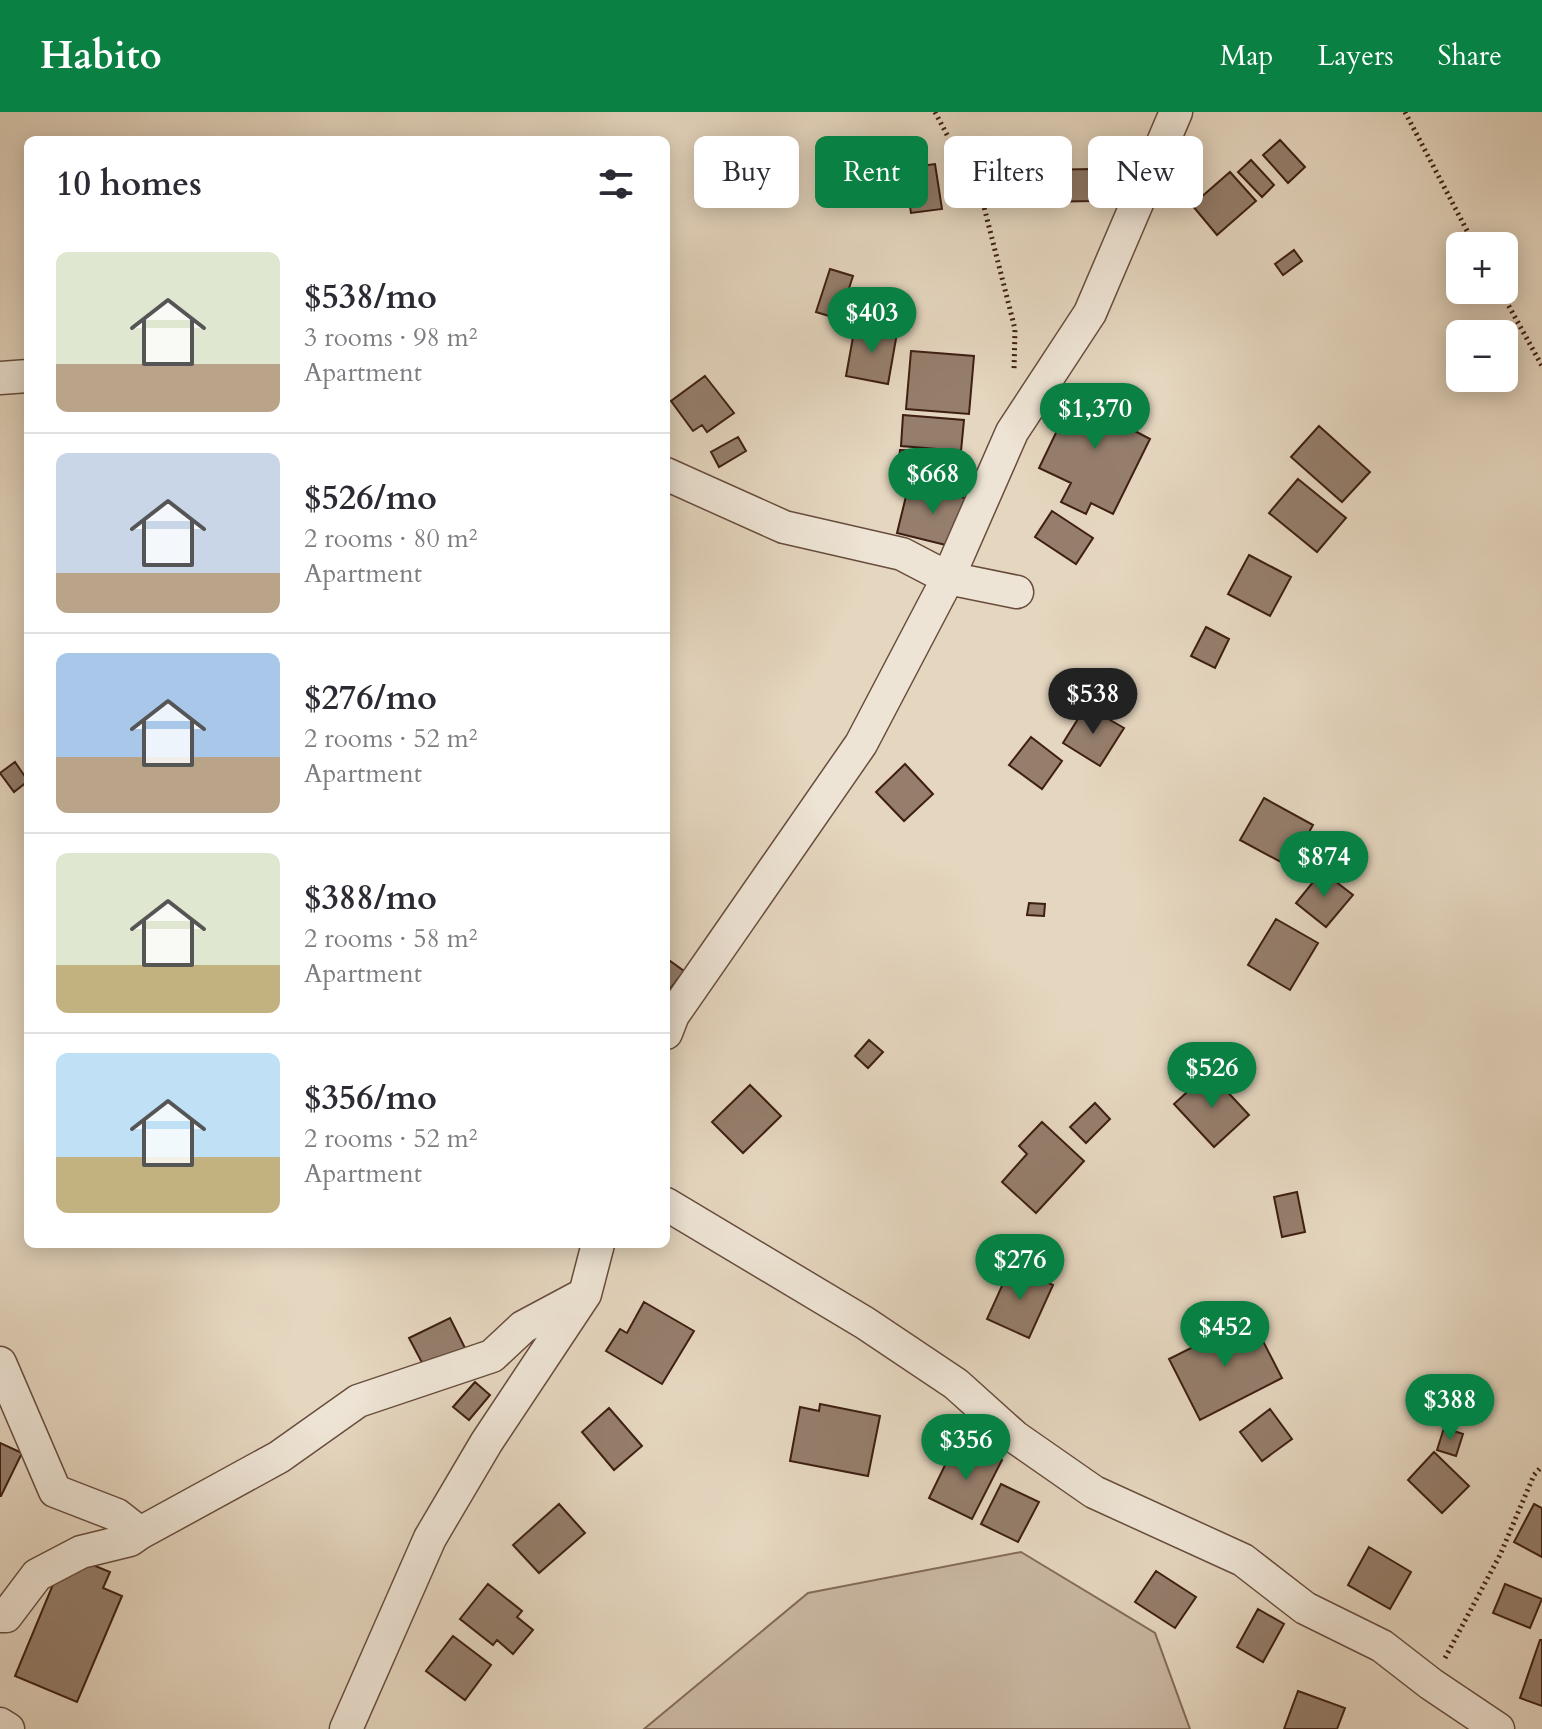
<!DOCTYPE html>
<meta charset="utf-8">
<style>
body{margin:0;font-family:Cardo,serif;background:#f2f2f3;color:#2b2b33;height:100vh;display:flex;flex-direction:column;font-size:30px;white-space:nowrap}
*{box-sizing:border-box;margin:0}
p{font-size:26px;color:#7c7c81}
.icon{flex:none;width:44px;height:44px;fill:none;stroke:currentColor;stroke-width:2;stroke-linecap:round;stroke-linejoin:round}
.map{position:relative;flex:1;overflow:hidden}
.side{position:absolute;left:24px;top:24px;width:646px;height:1112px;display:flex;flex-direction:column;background:#fff;border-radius:12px;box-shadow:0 4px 20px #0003}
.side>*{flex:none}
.banner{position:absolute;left:694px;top:24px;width:728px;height:72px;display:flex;gap:16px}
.buttons{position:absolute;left:1446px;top:120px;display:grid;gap:16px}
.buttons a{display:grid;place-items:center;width:72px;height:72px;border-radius:12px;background:#fff;box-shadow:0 4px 20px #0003;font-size:40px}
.price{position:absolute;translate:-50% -68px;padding:0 18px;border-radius:28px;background:#0b8043;color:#fff;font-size:26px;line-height:52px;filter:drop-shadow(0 2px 4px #0008)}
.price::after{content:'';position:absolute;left:50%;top:48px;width:24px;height:18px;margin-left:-12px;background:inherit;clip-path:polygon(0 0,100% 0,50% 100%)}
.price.active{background:#222;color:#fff}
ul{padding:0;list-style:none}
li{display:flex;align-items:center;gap:24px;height:200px;padding:0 32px}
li+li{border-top:2px solid #e1e1e2}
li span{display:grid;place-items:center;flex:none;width:224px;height:160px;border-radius:12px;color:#555}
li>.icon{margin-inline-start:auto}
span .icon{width:96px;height:96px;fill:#fffc;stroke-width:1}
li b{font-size:34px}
h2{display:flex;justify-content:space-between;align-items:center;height:96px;padding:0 32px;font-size:34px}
.tag{padding:0 28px;border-radius:12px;background:#fff;box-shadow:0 4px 20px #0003;font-size:28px;line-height:72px}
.tag.active{background:#0b8043;color:#fff}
header{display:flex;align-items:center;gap:48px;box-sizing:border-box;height:112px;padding:0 40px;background:#0b8043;color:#fff}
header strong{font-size:38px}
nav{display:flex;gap:44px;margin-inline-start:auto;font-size:28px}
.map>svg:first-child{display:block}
</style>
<header>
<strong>Habito</strong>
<nav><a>Map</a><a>Layers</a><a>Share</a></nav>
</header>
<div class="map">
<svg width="1542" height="1617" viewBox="0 0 1542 1617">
<rect width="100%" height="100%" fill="#e5d6bf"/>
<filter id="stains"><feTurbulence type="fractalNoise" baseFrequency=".0025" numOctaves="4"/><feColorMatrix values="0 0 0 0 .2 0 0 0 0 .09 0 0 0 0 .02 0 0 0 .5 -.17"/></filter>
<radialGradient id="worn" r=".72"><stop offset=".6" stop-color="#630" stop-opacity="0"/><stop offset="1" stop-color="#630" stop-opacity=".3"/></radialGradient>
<path fill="#c9b7a2" stroke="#846b5a" stroke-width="2" d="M1021 1440 1155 1521 1190 1617H644L808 1481Z"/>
<path fill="#957e6c" stroke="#3e1f12" stroke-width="2" d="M1280 28 1305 55 1288 71 1263 43Z
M1251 48 1274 73 1262 85 1238 60Z
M935 52 942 97 911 101 904 56Z
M1090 57 1091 89 1044 90 1043 58Z
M1230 60 1256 89 1217 123 1192 93Z
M1294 138 1302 149 1283 163 1275 152Z
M830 157 853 164 839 207 816 200Z
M855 214 897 221 888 272 846 264Z
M911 239 974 244 969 302 906 297Z
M705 264 734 301 707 320 702 313 693 319 671 289Z
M1079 273 1139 301 1131 317 1150 327 1113 402 1091 391 1086 402 1061 390 1071 371 1039 356Z
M903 303 964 308 961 339 901 334Z
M1319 314 1370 360 1342 390 1291 345Z
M738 325 746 339 719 355 711 340Z
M900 338 938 340 936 360 898 358Z
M1298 367 1346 406 1317 440 1269 401Z
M909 372 969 387 958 436 897 421Z
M1052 399 1093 426 1076 452 1035 425Z
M1249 443 1291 465 1270 504 1228 482Z
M1206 515 1229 527 1215 556 1191 544Z
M1086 594 1124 616 1100 654 1063 631Z
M1031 625 1062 649 1042 677 1009 653Z
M15 650 28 669 14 680 0 661Z
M905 652 933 682 904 709 876 680Z
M1264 686 1313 713 1290 755 1240 728Z
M1322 759 1353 783 1326 815 1296 791Z
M1029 791 1045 792 1044 804 1027 803Z
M1276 807 1318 831 1290 878 1248 853Z
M666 846 684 859 666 882Z
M869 928 883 940 868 956 855 944Z
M1209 960 1249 1003 1214 1035 1174 992Z
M750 973 781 1004 743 1041 712 1010Z
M1095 991 1110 1007 1086 1031 1070 1015Z
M1042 1010 1084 1049 1036 1101 1002 1070 1027 1042 1019 1034Z
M1297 1080 1305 1120 1282 1125 1274 1085Z
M1011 1154 1053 1173 1029 1226 987 1207Z
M644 1190 694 1219 662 1272 606 1239 620 1217 627 1221Z
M450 1206 469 1244 429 1264 409 1226Z
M1251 1206 1282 1266 1200 1308 1169 1247Z
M475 1270 490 1283 469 1308 453 1295Z
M820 1292 880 1304 868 1364 790 1349 800 1295 819 1299Z
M609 1296 642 1334 614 1358 582 1320Z
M1270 1297 1292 1327 1262 1349 1240 1320Z
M1444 1316 1463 1322 1456 1344 1437 1338Z
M0 1331 22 1341 1 1384H0Z
M972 1334 1002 1348 972 1407 929 1386 949 1345 963 1353Z
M1434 1340 1469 1374 1442 1401 1408 1368Z
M1001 1372 1039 1390 1018 1430 981 1412Z
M559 1392 585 1421 539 1461 513 1433Z
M1534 1392 1542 1396V1445L1514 1430Z
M1369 1435 1411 1460 1390 1497 1348 1473Z
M78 1447 110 1460 103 1476 122 1484 77 1590 15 1564 59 1458 71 1463Z
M1156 1459 1196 1485 1175 1516 1135 1490Z
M488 1472 522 1499 517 1505 533 1518 513 1542 497 1528 493 1533 460 1507Z
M1505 1472 1542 1487 1530 1516 1493 1501Z
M1258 1497 1284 1512 1263 1550 1237 1535Z
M453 1524 491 1553 465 1588 426 1559Z
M1540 1528H1542V1594L1520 1586Z
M1298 1579 1345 1596 1337 1617H1284Z"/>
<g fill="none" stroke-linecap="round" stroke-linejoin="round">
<g stroke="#684d3d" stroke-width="35">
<path id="street" d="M0 266 28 264
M666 362 784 415 902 442 948 466 1017 480
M666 921 673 903 861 632 948 466 1012 320 1090 201 1176 0
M666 1092 865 1211 956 1272 1015 1325 1094 1380 1243 1448 1305 1496 1382 1534 1431 1572 1498 1617
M0 1251 55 1379 117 1403 140 1421 130 1428 81 1440 37 1463 6 1504H0
M140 1421 279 1345 358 1289 492 1244 523 1215 581 1184
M0 1612 8 1617
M346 1617 430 1426 486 1331 585 1182 598 1132"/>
</g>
<path stroke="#3e1f12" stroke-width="5" stroke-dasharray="2 4" stroke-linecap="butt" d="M935 0 983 91 1015 217 1014 259
M1405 0 1475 134
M1500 178 1542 254
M1445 1546 1500 1443 1534 1363 1542 1354"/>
<use href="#street" stroke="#eee4d5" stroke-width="32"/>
</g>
<rect width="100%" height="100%" filter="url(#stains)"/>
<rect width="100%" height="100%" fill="url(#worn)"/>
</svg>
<div class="buttons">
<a>+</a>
<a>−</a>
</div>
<b class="price" style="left:872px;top:243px">$403</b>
<b class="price" style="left:1095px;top:339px">$1,370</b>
<b class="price" style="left:933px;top:404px">$668</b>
<b class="price active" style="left:1093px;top:624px">$538</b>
<b class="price" style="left:1324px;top:787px">$874</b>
<b class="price" style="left:1212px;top:998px">$526</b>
<b class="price" style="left:1020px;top:1190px">$276</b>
<b class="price" style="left:1225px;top:1257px">$452</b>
<b class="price" style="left:1450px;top:1330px">$388</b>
<b class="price" style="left:966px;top:1370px">$356</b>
<div class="banner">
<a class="tag">Buy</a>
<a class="tag active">Rent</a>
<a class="tag">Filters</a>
<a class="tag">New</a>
</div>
<section class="side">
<h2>10 homes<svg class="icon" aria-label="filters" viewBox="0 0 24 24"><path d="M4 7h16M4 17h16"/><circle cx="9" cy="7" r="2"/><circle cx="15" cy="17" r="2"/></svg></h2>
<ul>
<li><span style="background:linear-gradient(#dfe7d0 70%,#b9a48a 0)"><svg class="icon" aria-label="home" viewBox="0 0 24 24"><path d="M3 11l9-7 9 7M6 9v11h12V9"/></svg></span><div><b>$538/mo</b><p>3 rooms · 98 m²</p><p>Apartment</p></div></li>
<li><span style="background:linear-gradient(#c9d6e8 75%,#b9a48a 0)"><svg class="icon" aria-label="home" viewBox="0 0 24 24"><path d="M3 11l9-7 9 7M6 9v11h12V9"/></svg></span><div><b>$526/mo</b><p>2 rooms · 80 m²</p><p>Apartment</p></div></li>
<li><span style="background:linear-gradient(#a9c7e8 65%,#b9a48a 0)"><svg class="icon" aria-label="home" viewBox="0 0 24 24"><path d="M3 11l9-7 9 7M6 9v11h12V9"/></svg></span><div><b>$276/mo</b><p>2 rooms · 52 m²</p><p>Apartment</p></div></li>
<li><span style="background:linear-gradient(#dfe7d0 70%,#c2b280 0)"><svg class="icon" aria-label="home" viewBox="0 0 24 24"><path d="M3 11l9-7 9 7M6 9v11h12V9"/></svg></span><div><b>$388/mo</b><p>2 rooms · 58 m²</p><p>Apartment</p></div></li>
<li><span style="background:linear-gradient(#bfe0f5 65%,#c2b280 0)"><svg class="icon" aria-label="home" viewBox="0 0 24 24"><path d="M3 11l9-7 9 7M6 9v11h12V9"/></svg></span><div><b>$356/mo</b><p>2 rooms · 52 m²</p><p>Apartment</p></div></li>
</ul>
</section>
</div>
